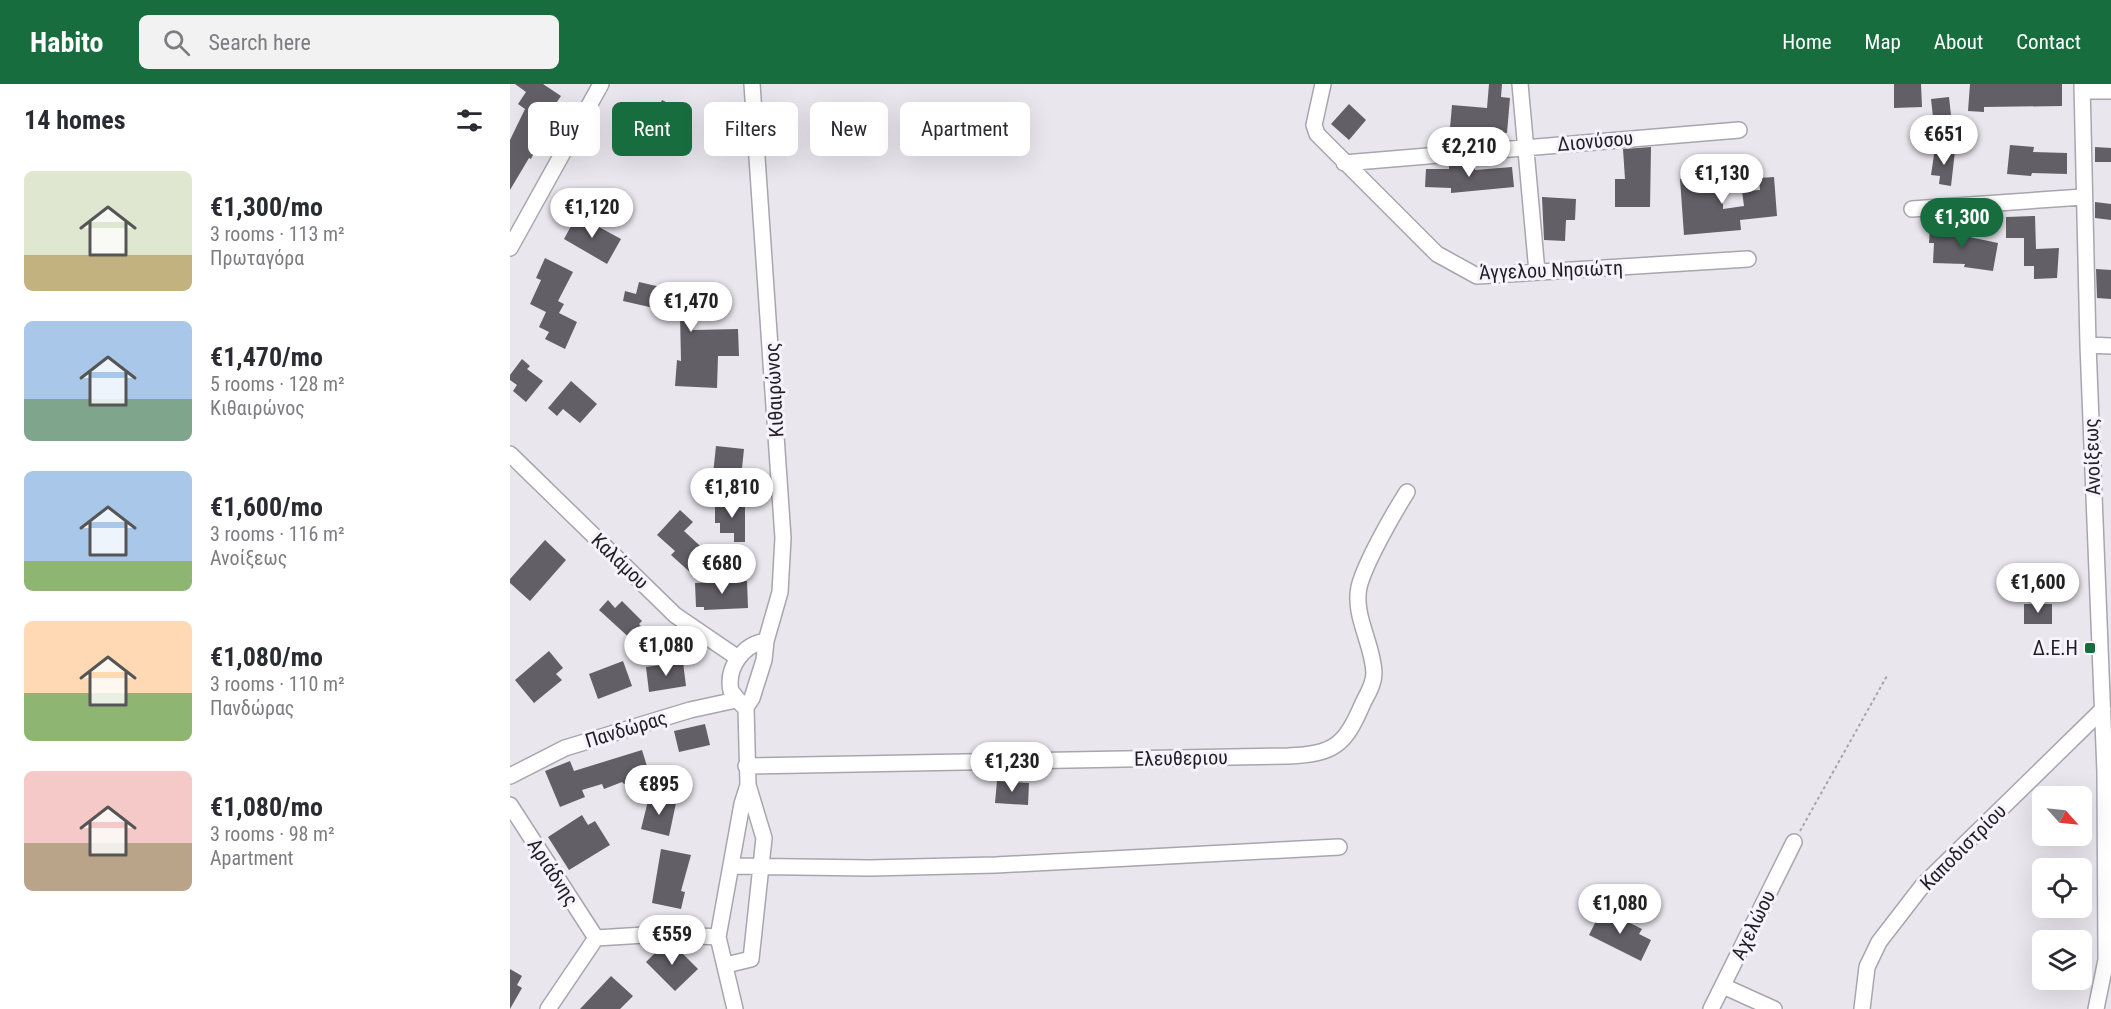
<!DOCTYPE html>
<meta charset="utf-8">
<style>
body{margin:0;font-family:"Roboto Condensed",sans-serif;background:#f2f2f3;color:#2b2b33;height:100vh;display:flex;flex-direction:column;font-size:22px;white-space:nowrap}
*{box-sizing:border-box;margin:0}
p{font-size:20px;color:#7c7c81}
.icon{flex:none;width:33px;height:33px;fill:none;stroke:currentColor;stroke-width:2;stroke-linecap:round;stroke-linejoin:round}
.map{position:relative;flex:1;overflow:hidden}
.drawer{display:flex;flex-direction:column;background:#fff;width:510px}
.drawer>*{flex:none}
.hud{position:absolute;left:18px;top:18px;width:570px;height:54px;display:flex;gap:12px}
.needle{width:39px;rotate:117deg}
.buttons{position:absolute;left:1522px;top:702px;display:grid;gap:12px}
.buttons a{display:grid;place-items:center;width:60px;height:60px;border-radius:9px;background:#fff;box-shadow:0 6px 24px #0002;font-size:30px}
.price{position:absolute;translate:-50% -51px;padding:0 14px;border-radius:21px;background:#fff;color:#222;font-size:20px;line-height:39px;filter:drop-shadow(0 2px 3px #0008)}
.price::after{content:'';position:absolute;left:50%;top:36px;width:18px;height:14px;margin-left:-9px;background:inherit;clip-path:polygon(0 0,100% 0,50% 100%)}
.price.on{background:#186d3f;color:#fff}
ul{padding:0;list-style:none}
li{display:flex;align-items:center;gap:18px;height:150px;padding:0 24px}
li span{display:grid;place-items:center;flex:none;width:168px;height:120px;border-radius:9px;color:#555}
li>.icon{margin-inline-start:auto}
span .icon{width:72px;height:72px;fill:#fffc;stroke-width:1}
li b{font-size:26px}
h2{display:flex;justify-content:space-between;align-items:center;height:72px;padding:0 24px;font-size:26px}
.tag{padding:0 21px;border-radius:9px;background:#fff;box-shadow:0 6px 24px #0002;font-size:21px;line-height:54px}
.tag.on{background:#186d3f;color:#fff}
header{display:flex;align-items:center;gap:36px;box-sizing:border-box;height:84px;padding:0 30px;background:#186d3f;color:#fff}
header strong{font-size:28px}
nav{display:flex;gap:33px;margin-inline-start:auto;font-size:21px}
.search{width:420px;height:54px;background:#f2f2f3;display:flex;align-items:center;gap:15px;box-sizing:border-box;padding:0 21px;border-radius:9px;color:#7c7c81;font-size:22px}
main{display:flex;flex:1;min-height:0}
.map>svg:first-child{display:block}
</style>
<header>
<strong>Habito</strong>
<div class="search"><svg class="icon" aria-label="search" viewBox="0 0 24 24"><circle cx="10" cy="10" r="6"/><path d="M15 15l6 6"/></svg>Search here</div>
<nav><a>Home</a><a>Map</a><a>About</a><a>Contact</a></nav>
</header>
<main>
<section class="drawer">
<h2>14 homes<svg class="icon" aria-label="filters" viewBox="0 0 24 24"><path d="M4 7h16M4 17h16"/><circle cx="9" cy="7" r="2"/><circle cx="15" cy="17" r="2"/></svg></h2>
<ul>
<li><span style="background:linear-gradient(#dfe7d0 70%,#c2b280 0)"><svg class="icon" aria-label="home" viewBox="0 0 24 24"><path d="M3 11l9-7 9 7M6 9v11h12V9"/></svg></span><div><b>€1,300/mo</b><p>3 rooms · 113 m²</p><p>Πρωταγόρα</p></div></li>
<li><span style="background:linear-gradient(#a9c7e8 65%,#7fa58c 0)"><svg class="icon" aria-label="home" viewBox="0 0 24 24"><path d="M3 11l9-7 9 7M6 9v11h12V9"/></svg></span><div><b>€1,470/mo</b><p>5 rooms · 128 m²</p><p>Κιθαιρώνος</p></div></li>
<li><span style="background:linear-gradient(#a9c7e8 75%,#8fb573 0)"><svg class="icon" aria-label="home" viewBox="0 0 24 24"><path d="M3 11l9-7 9 7M6 9v11h12V9"/></svg></span><div><b>€1,600/mo</b><p>3 rooms · 116 m²</p><p>Ανοίξεως</p></div></li>
<li><span style="background:linear-gradient(#ffd9b3 60%,#8fb573 0)"><svg class="icon" aria-label="home" viewBox="0 0 24 24"><path d="M3 11l9-7 9 7M6 9v11h12V9"/></svg></span><div><b>€1,080/mo</b><p>3 rooms · 110 m²</p><p>Πανδώρας</p></div></li>
<li><span style="background:linear-gradient(#f6c9c9 60%,#b9a48a 0)"><svg class="icon" aria-label="home" viewBox="0 0 24 24"><path d="M3 11l9-7 9 7M6 9v11h12V9"/></svg></span><div><b>€1,080/mo</b><p>3 rooms · 98 m²</p><p>Apartment</p></div></li>
</ul>
</section>
<div class="map">
<svg width="1601" height="925" viewBox="0 0 1601 925">
<rect width="100%" height="100%" fill="#e9e6ee"/>
<path fill="#625f66" d="M5 0H33L51 12 40 28 36 26 23 46 33 51 21 75 19 74 0 106V56L15 25 8 20 16 8Z
M979 0H992L991 13 1000 14 997 49 940 44 942 21 977 24Z
M1384 0H1411L1412 23 1384 24Z
M1460 0H1552V22L1474 23V28L1458 27Z
M1439 13 1442 40 1424 42 1421 15Z
M152 16 166 23 158 39 144 33Z
M839 20 856 36 839 56 821 40Z
M1500 61 1524 63 1523 68 1557 69V90L1522 89 1521 92 1497 90Z
M1141 63 1140 123H1105V95H1115L1113 65Z
M1585 63 1601 64V78H1585Z
M1425 64 1445 67 1441 102 1429 100 1430 92 1421 91Z
M965 78V86L1002 83 1004 103 941 109V104L915 103 916 85H939V80Z
M1213 90V125L1234 122 1232 107 1250 106 1249 94 1264 93 1267 132 1230 136 1231 146 1174 151 1170 95H1186L1185 91Z
M1032 113 1066 115 1065 136H1056L1055 157 1034 156Z
M1585 118 1601 120V136L1585 134Z
M67 131 111 155 97 180 54 155Z
M1525 132 1526 165 1549 164 1547 194 1524 195V182H1514V154H1496V133Z
M1420 143 1450 145V151L1488 159 1483 187 1454 183 1455 180 1423 179 1424 159H1419Z
M35 174 63 188 48 217 54 220 49 229 67 238 55 265 35 255 39 248 29 243 36 228 20 220 31 196 26 194Z
M1586 185 1601 186V215L1587 214Z
M129 198 172 208 174 199 205 207 202 220 190 217 183 246 228 245 229 272H208L207 304 165 302 167 276 171 277 170 230 113 217 115 207 126 210Z
M12 275 20 282 17 285 33 297 16 318 3 307 7 301 0 296V291Z
M61 297 87 320 70 339 53 325 47 332 38 324Z
M206 362 234 365 231 394 203 390Z
M205 418H235V458H224V449H210V439H205Z
M170 426 183 438 174 447 200 471 182 490 161 471 165 467 147 451Z
M35 456 56 476 20 517 0 499V495Z
M237 497 238 524 194 526V523H186L185 499Z
M98 516 105 524 112 517 132 537 129 540 144 555 153 546 170 561 152 578 129 553 124 558 89 526Z
M1514 520H1542V540H1514Z
M39 567 53 584 46 590 52 596 24 619 5 596Z
M113 577 122 602 88 615 79 590Z
M173 578 176 602 139 608 136 583Z
M195 640 200 661 169 668 164 647Z
M132 666 140 692 114 700 112 698 94 705 92 700 72 706 75 713 50 723 35 687 60 677 64 687Z
M487 697 519 699 518 721 485 719Z
M139 713 166 719 159 752 131 745Z
M72 731 78 741 85 737 100 761 59 786 38 753Z
M151 765 181 771 171 807 175 808 171 825 142 819Z
M1092 825 1132 845 1129 850 1141 856 1131 877 1079 851Z
M154 860H163L188 885 165 907 136 878Z
M0 885 12 892 7 901 12 904 0 925Z
M101 892 123 912 110 925H70Z"/>
<g fill="none" stroke-linecap="round" stroke-linejoin="round">
<g stroke="#a9a5ae" stroke-width="18">
<path id="minor" d="M813 0 804 41 807 50 927 170 967 192 1238 175
M1010 0 1027 188
M1572 0 1578 261 1595 688 1596 876 1586 925
M1573 7H1601
M834 79 1229 46
M1402 125 1573 113
M0 164 91 0
M1578 261 1601 262
M0 370 165 531 228 574
M232 621 221 607C216 584 233 560 256 557
M236 682 778 672C825 670 835 661 853 619 858 609 864 600 864 589 863 560 843 532 849 503 855 479 883 430 897 408
M0 692 55 664 180 626 226 616
M0 721 86 854
M222 782 360 784 486 781 829 763
M216 881 241 875 254 754 238 701
M1213 902 1264 925
M38 925 86 854 151 850 208 853
M225 925 208 853 232 720 238 701 236 623 242 614 254 576 256 557 270 508 273 454 242 0
M1201 925 1284 758
M1352 925 1357 883 1369 858 1413 801 1593 625"/>
</g>
<path stroke="#a6a3aa" stroke-width="2" stroke-dasharray="3 3" stroke-linecap="butt" d="M1290 747 1378 590"/>
<use href="#minor" stroke="#fff" stroke-width="15"/>
</g>
<rect fill="#186d3f" stroke="#f6f3fc" stroke-width="2" x="1574" y="558" width="12" height="12" rx="3"/>
<g text-anchor="middle" stroke-width="6" stroke-linejoin="round" paint-order="stroke">
<g font-size="20" fill="#211f23" stroke="#f6f3fc">
<text transform="translate(1085 57) rotate(-5)" y="7">Διονύσου</text>
<text transform="translate(1041 186) rotate(-2)" y="7">Άγγελου Νησιώτη</text>
<text transform="translate(264 306) rotate(-93)" y="7">Κιθαιρώνος</text>
<text transform="translate(1582 373) rotate(-92)" y="7">Ανοίξεως</text>
<text transform="translate(110 477) rotate(44)" y="7">Καλάμου</text>
<text transform="translate(116 645) rotate(-17)" y="7">Πανδώρας</text>
<text transform="translate(671 674) rotate(-1)" y="7">Ελευθεριου</text>
<text transform="translate(1453 763) rotate(-45)" y="7">Καποδιστρίου</text>
<text transform="translate(43 788) rotate(57)" y="7">Αριάδνης</text>
<text transform="translate(1243 841) rotate(-64)" y="7">Αχελώου</text>
</g>
<g font-size="20" fill="#211f23" stroke="#f6f3fc" text-anchor="end">
<text x="1568" y="571">Δ.Ε.Η</text>
</g>
</g>
</svg>
<div class="buttons">
<a><svg class="needle" viewBox="-14 -14 28 28"><path d="M0-13l5 13h-10z" fill="#e53935"/><path d="M0 13l5-13h-10z" fill="#7c7c81"/></svg></a>
<a><svg class="icon" aria-label="locate" viewBox="0 0 24 24"><circle cx="12" cy="12" r="6"/><path d="M12 2v4M12 18v4M2 12h4M18 12h4"/></svg></a>
<a><svg class="icon" aria-label="layers" viewBox="0 0 24 24"><path d="M12 4l9 5-9 5-9-5zM3 14l9 5 9-5"/></svg></a>
</div>
<b class="price" style="left:1434px;top:82px">€651</b>
<b class="price" style="left:959px;top:94px">€2,210</b>
<b class="price" style="left:1212px;top:121px">€1,130</b>
<b class="price" style="left:82px;top:155px">€1,120</b>
<b class="price on" style="left:1452px;top:165px">€1,300</b>
<b class="price" style="left:181px;top:249px">€1,470</b>
<b class="price" style="left:222px;top:435px">€1,810</b>
<b class="price" style="left:212px;top:511px">€680</b>
<b class="price" style="left:1528px;top:530px">€1,600</b>
<b class="price" style="left:156px;top:593px">€1,080</b>
<b class="price" style="left:502px;top:709px">€1,230</b>
<b class="price" style="left:149px;top:732px">€895</b>
<b class="price" style="left:1110px;top:851px">€1,080</b>
<b class="price" style="left:162px;top:882px">€559</b>
<div class="hud">
<a class="tag">Buy</a>
<a class="tag on">Rent</a>
<a class="tag">Filters</a>
<a class="tag">New</a>
<a class="tag">Apartment</a>
</div>
</div>
</main>
